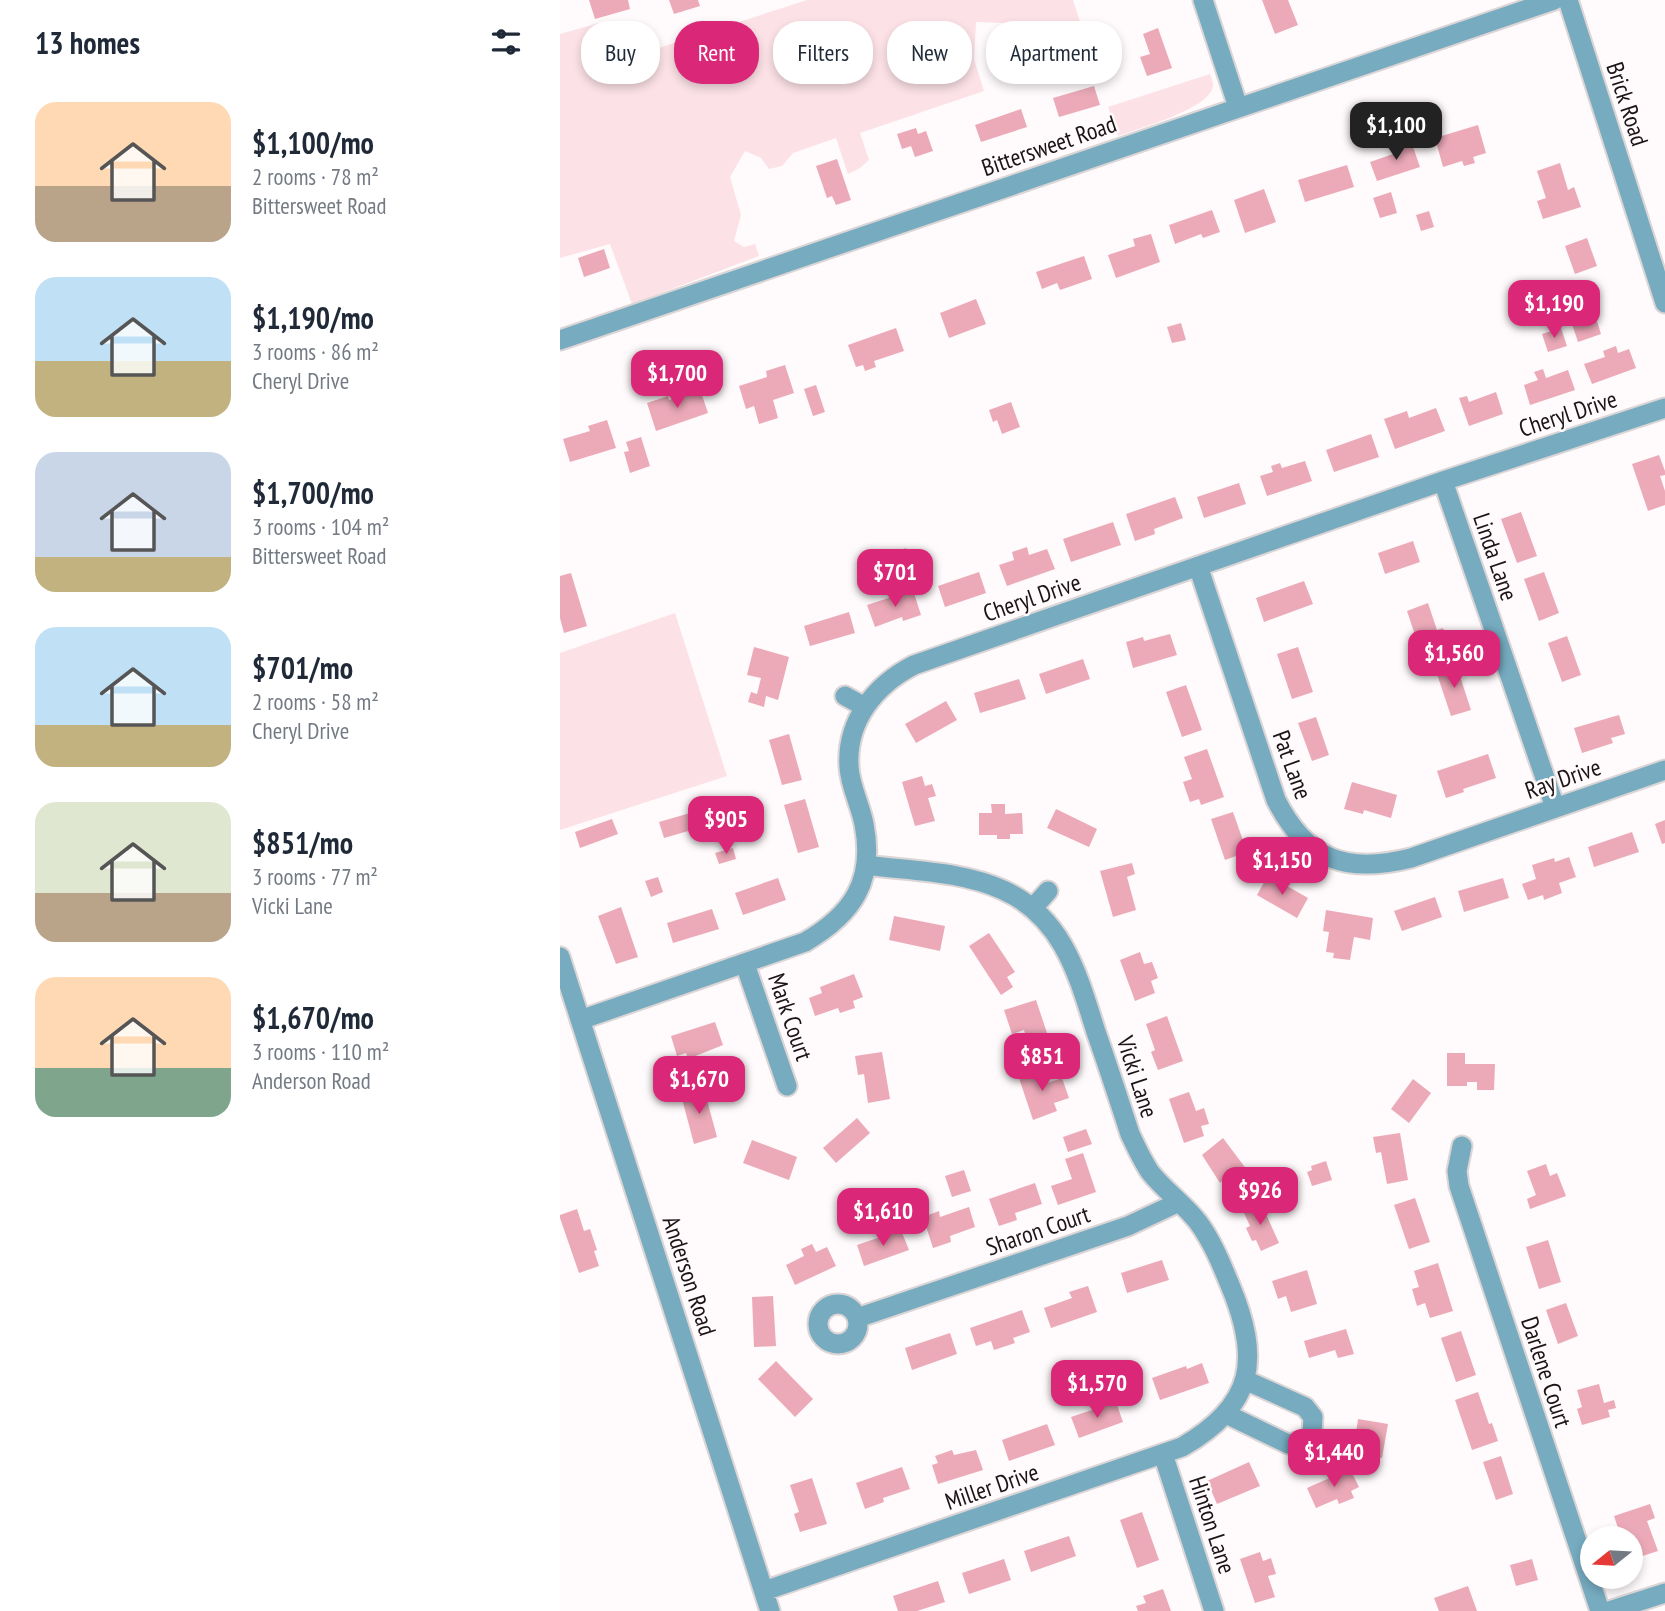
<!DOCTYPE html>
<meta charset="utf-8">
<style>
body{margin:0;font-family:"PT Sans Narrow",sans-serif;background:#f2f2f3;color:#1f2937;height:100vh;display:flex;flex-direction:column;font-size:26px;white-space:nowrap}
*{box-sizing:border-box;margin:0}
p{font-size:23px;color:#747a83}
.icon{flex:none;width:38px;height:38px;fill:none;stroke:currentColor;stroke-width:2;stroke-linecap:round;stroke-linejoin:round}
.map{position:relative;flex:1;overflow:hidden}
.panel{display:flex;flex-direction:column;background:#fff;width:560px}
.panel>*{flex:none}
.banner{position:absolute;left:21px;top:21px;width:665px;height:63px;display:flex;gap:14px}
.needle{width:46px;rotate:252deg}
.buttons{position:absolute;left:1020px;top:1526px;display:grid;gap:14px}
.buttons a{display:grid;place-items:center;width:63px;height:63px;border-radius:50%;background:#fff;box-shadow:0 4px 10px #0003;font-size:35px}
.price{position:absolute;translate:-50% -60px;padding:0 16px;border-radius:14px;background:#db2777;color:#fff;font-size:23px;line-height:46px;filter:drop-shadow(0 2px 4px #0008)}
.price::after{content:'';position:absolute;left:50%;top:42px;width:21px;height:16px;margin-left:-10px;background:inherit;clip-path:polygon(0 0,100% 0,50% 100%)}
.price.selected{background:#222;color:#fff}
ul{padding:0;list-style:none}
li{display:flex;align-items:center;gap:21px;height:175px;padding:0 35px}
li span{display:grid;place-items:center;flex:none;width:196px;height:140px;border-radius:21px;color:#555}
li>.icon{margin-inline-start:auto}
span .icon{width:84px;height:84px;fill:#fffc;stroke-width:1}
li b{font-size:30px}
h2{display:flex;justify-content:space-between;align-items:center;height:84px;padding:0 35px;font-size:30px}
.chip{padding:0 24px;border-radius:28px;background:#fff;box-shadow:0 4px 10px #0003;font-size:24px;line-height:63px}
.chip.selected{background:#db2777;color:#fff}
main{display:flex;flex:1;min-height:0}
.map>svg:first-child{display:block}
</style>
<main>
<section class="panel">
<h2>13 homes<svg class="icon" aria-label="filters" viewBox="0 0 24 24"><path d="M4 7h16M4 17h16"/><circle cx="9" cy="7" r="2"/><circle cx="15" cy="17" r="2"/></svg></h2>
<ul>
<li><span style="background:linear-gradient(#ffd9b3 60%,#b9a48a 0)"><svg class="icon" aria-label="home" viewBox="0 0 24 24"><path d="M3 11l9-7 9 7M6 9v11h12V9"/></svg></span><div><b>$1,100/mo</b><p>2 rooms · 78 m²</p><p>Bittersweet Road</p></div></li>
<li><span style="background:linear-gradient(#bfe0f5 60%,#c2b280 0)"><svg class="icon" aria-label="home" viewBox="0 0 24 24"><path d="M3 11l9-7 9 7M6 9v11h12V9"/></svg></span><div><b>$1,190/mo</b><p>3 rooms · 86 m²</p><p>Cheryl Drive</p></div></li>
<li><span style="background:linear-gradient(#c9d6e8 75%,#c2b280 0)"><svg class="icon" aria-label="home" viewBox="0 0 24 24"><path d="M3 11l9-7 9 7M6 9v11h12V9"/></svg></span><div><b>$1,700/mo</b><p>3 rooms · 104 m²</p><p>Bittersweet Road</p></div></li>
<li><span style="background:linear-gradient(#bfe0f5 70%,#c2b280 0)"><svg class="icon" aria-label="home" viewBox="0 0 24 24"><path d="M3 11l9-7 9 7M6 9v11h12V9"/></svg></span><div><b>$701/mo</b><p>2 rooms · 58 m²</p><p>Cheryl Drive</p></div></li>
<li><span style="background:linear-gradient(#dfe7d0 65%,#b9a48a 0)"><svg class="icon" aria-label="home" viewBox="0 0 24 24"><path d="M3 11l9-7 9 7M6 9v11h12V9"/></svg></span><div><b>$851/mo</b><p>3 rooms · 77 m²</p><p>Vicki Lane</p></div></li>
<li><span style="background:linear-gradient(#ffd9b3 65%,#7fa58c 0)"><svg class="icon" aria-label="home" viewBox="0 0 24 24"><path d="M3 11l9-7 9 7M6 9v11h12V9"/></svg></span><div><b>$1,670/mo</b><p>3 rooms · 110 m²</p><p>Anderson Road</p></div></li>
</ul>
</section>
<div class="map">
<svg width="1105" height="1611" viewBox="0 0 1105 1611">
<rect width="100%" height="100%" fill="#fffafb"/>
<path fill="#fce2e7" d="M247 0H513L522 28 455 51 445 23 416 22 414 59 424 91 300 133 309 160 300 168 288 174 276 138 233 153 222 166 209 169 201 158 185 151 170 177 181 215 174 241 184 247 195 244 199 256 72 304 50 244 0 258V34L39 23 71 57Z
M650 74C651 78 653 81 653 85 653 108 577 129 558 136L548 107Z
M115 613 167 776 0 830V653Z"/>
<path fill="#ecaab9" d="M29 0H68L70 9 35 19Z
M109 0H138L140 6 114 14Z
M702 0H728L738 25 715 34Z
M598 28 612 68 587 76 580 57 590 54 583 34Z
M534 86 540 105 499 117 493 98Z
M461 109 467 127 421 142 415 125Z
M918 125 926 153 913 157 915 163 904 166 902 161 883 167 875 138Z
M356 128 358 134 366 131 373 151 355 157 351 146 342 149 337 134Z
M851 141 860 167 817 181 810 162 836 153 834 147Z
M277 159 291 200 276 205 272 196 267 198 256 166Z
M1000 163 1008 190 1014 187 1021 207 983 219 977 201 986 198 977 171Z
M787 165 794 187 745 202 738 180Z
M704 189 716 222 685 233 674 200Z
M831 192 837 213 820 218 813 198Z
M652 210 660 232 643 238 641 234 615 244 609 225Z
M869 211 874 227 861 231 856 215Z
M591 234 600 262 556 278 548 255 575 246 573 239Z
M1027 238 1037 266 1015 274 1005 246Z
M44 249 50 268 24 277 18 258Z
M524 256 532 279 500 290 497 283 482 289 476 272Z
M416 299 426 324 389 338 380 313Z
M1035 315 1041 334 1018 342 1012 324Z
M621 323 626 340 612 343 607 327Z
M336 328 344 351 314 361 316 367 305 371 303 365 296 367 288 345Z
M1001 328 1007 346 988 352 982 334Z
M1056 346 1058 353 1069 349 1076 368 1032 384 1024 364 1045 357 1043 351Z
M225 365 234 393 213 400 218 418 199 424 194 406 186 409 179 386 207 377 206 371Z
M983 369 986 378 1008 370 1015 390 970 405 964 385 978 380 974 372Z
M256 385 265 412 253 416 244 389Z
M140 389 148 413 96 431 87 403 108 396 109 400Z
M936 392 943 414 909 426 899 398 907 396 909 402Z
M451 402 460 427 442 434 437 420 433 422 429 410Z
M876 408 885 431 835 449 824 419 847 411 849 418Z
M47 420 56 448 10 462 3 439 30 431 28 426Z
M811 434 819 457 774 472 766 450Z
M81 437 90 466 70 473 64 452 69 451 66 442Z
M1099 455 1105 471V475L1100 476 1105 491V505L1088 511 1072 464Z
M745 461 752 481 707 496 700 476 713 472 711 466 720 463 722 468Z
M679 483 686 504 644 518 637 497Z
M615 497 623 518 594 529 595 534 575 541 566 514Z
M961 512 977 556 957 563 941 519Z
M553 522 561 545 511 562 503 539Z
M853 541 860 562 825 574 818 553Z
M467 547 469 555 487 549 495 569 447 586 439 565 454 560 452 552Z
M346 548 351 562 336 568 331 553Z
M419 572 426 593 385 607 378 586Z
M984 572 999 613 979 621 964 579Z
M11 573 27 626 4 633 0 618V576Z
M744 581 753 604 704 622 696 598Z
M353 590 361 615 343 621 342 617 315 627 307 605Z
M868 603 877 630 883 628 890 646 862 656 847 611Z
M289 612 295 633 250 646 244 626Z
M610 634 617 655 573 668 566 642 583 637 584 641Z
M1007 636 1021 675 1002 682 988 643Z
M194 647 229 657 218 700 206 696 204 707 188 702 191 692 197 694 201 678 187 675Z
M738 647 753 692 732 699 717 654Z
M523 659 530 679 486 694 479 674Z
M896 664 911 710 891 716 876 671Z
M459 679 466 699 420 713 414 693Z
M626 685 642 730 622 737 606 692Z
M386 701 397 720 356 743 345 724Z
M1059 715 1065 734 1051 738 1053 743 1022 753 1014 728Z
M756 717 769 755 752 761 738 723Z
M229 734 242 780 222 785 209 740Z
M647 749 664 797 641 805 639 799 630 802 623 782 632 779 624 757Z
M928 754 936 778 903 789 904 792 886 798 877 771Z
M362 776 365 786 372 784 376 796 368 798 375 821 355 826 342 782Z
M792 782 837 795 831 818 804 810 803 814 784 809Z
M245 799 259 847 238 853 224 805Z
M431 804H445V814L462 813 463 834H450V839H437V835H419V813H432Z
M496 809 537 829 529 847 487 828Z
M137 811 142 827 104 838 99 822Z
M673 812 687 852 665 860 651 819Z
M52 819 58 834 20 848 15 832Z
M1105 820V843L1102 844 1095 824Z
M1072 832 1079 852 1034 867 1028 847Z
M173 848 176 859 159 864 155 853Z
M1009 857 1016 877 999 883 1002 893 984 900 983 895 968 900 962 884 976 879 972 865 994 858 995 862Z
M572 863 575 874 567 877 576 910 553 917 540 871Z
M708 875 748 898 737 918 697 895Z
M98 877 103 892 91 897 85 881Z
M218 878 226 900 183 915 175 893Z
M943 878 949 898 904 912 898 891Z
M875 897 882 917 842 931 834 911Z
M61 907 78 957 56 964 38 916Z
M152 909 159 929 113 943 107 923Z
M766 910 813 918 810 940 794 937 790 960 773 958 774 953 766 952 769 932 763 931Z
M334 916 385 926 380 951 329 940Z
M429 933 455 972 447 977 453 987 441 995 409 946Z
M580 952 584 964 592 962 598 978 591 981 595 993 575 1001 560 960Z
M294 974 303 997 293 1001 295 1008 280 1013 278 1008 255 1016 249 998 262 993 260 987Z
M476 1000 491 1045 479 1049 481 1055 459 1062 453 1046 467 1041 464 1030 452 1034 444 1010Z
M607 1016 623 1061 598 1070 591 1052 595 1050 586 1024Z
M155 1022 163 1045 128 1059 126 1053 117 1056 111 1036Z
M322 1052 330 1099 308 1103 304 1074 298 1075 295 1056Z
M887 1053H905V1064H935L934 1090H917V1082H907V1086H887Z
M481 1067 487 1083 502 1078 509 1098 494 1103 497 1111 473 1120 458 1075Z
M853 1079 871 1093 849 1123 831 1109Z
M144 1089 157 1137 134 1144 121 1095Z
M629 1092 636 1111 644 1108 649 1124 641 1126 644 1136 624 1143 609 1099Z
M297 1118 310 1133 276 1163 263 1148Z
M526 1129 532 1144 508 1152 503 1137Z
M840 1133 848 1180 827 1184 821 1152 816 1153 813 1137Z
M663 1138 696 1182 678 1196 664 1179 660 1183 642 1155Z
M192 1140 237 1157 229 1180 183 1163Z
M523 1153 536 1192 498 1205 491 1186 512 1179 505 1159Z
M766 1161 772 1180 752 1186 747 1172 752 1170 751 1166Z
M986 1164 990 1176 997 1173 1006 1196 970 1209 967 1199 976 1195 967 1171Z
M404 1170 411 1191 392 1197 385 1176Z
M475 1183 482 1204 455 1213 457 1220 439 1226 429 1199Z
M855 1198 870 1242 849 1249 834 1205Z
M701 1203 719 1243 701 1251 696 1240 692 1241 686 1228 690 1226 683 1211Z
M409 1207 415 1227 390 1236 391 1242 373 1248 363 1217 379 1211 380 1217Z
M17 1209 24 1231 30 1229 37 1250 34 1251 39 1266 19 1273 0 1218V1215Z
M341 1230 349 1250 304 1266 297 1245Z
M988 1240 1001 1282 979 1289 966 1247Z
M252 1244 256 1252 267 1247 276 1266 235 1285 226 1265 244 1256 241 1249Z
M602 1260 609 1280 567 1293 561 1273Z
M878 1263 893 1311 870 1318 865 1303 857 1306 852 1289 859 1287 854 1271Z
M747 1270 757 1304 731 1312 726 1296 718 1299 712 1281Z
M528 1286 537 1312 491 1328 484 1308 512 1298 509 1292Z
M213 1296 216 1346 194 1347 192 1297Z
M1006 1303 1018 1336 998 1344 986 1310Z
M462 1310 470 1332 453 1338 455 1343 434 1350 431 1341 416 1346 410 1328Z
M786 1329 794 1354 778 1358 775 1350 749 1358 744 1341Z
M901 1331 916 1375 896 1382 881 1338Z
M390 1333 397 1354 352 1370 345 1348Z
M216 1361 253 1399 235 1417 198 1379Z
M642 1363 649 1383 600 1400 592 1378 626 1366 627 1369Z
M1039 1384 1044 1403 1054 1400 1056 1408 1048 1410 1050 1417 1022 1425 1017 1409 1022 1407 1017 1390Z
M918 1392 929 1424 932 1423 938 1441 912 1450 895 1400Z
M556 1402 563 1422 519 1438 511 1417Z
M798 1419 828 1424 822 1458 793 1454Z
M487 1424 495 1445 449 1461 442 1440Z
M392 1450 394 1455 416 1450 423 1470 378 1484 372 1465 378 1463 375 1456Z
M941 1456 953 1494 936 1500 923 1462Z
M689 1462 700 1486 657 1504 647 1481Z
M342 1467 350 1489 323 1498 324 1502 305 1509 296 1483Z
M790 1469 799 1487 791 1491 794 1498 779 1504 777 1499 756 1508 747 1488Z
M252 1478 267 1524 240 1532 234 1514 239 1512 230 1485Z
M1090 1504 1095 1518 1087 1521 1098 1551 1076 1558 1071 1538H1068L1066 1532 1060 1534 1054 1516Z
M582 1512 599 1560 577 1568 560 1520Z
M509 1536 516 1556 471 1572 464 1551Z
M700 1552 703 1561 711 1558 716 1574 708 1576 715 1597 695 1603 680 1559Z
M444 1559 451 1580 409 1594 402 1573Z
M972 1559 978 1580 956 1586 950 1565Z
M378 1581 385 1602 357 1611H338L333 1596Z
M908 1586 917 1611H879L874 1598Z
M603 1589 611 1611H578L576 1606 586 1603 583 1596Z"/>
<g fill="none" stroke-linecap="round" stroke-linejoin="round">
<g stroke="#dbd5d6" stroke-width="23">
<path id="minor" d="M643 0 678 107
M1008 0 1105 303
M0 340 994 0
M883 481 995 807
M638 566 716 800C747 861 787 874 851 858L1105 770
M285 696 305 707
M473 908 488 891
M0 957 210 1611
M185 964 227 1086
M20 1020 245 942C293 914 315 881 304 824 300 804 290 786 289 767 286 721 315 685 354 665L883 481 1105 408
M902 1146 897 1171 899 1186 1040 1611
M258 1324a20 20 0 1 1 40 0a20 20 0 1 1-40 0Z
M297 1318 568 1226 619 1202
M666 1414 728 1444 744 1441 752 1434 753 1417 745 1407 685 1380
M603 1454 654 1611
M204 1591 622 1447C695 1405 701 1359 670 1285 661 1263 652 1241 638 1222 624 1204 604 1190 590 1172 582 1160 576 1147 570 1134 559 1100 548 1066 536 1032 518 975 503 917 443 890 402 871 351 871 306 865
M1049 1611 1105 1593"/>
</g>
<use href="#minor" stroke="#76abc0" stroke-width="19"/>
</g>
<g text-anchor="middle" stroke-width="5" stroke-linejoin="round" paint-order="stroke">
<g font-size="24" fill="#1b1416" stroke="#fffafb">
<text transform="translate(1067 104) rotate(72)" y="8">Brick Road</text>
<text transform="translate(489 146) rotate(-19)" y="8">Bittersweet Road</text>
<text transform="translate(1008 414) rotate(-18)" y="8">Cheryl Drive</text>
<text transform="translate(935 557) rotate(71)" y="8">Linda Lane</text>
<text transform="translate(472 598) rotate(-19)" y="8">Cheryl Drive</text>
<text transform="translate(732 765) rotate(70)" y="8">Pat Lane</text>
<text transform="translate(1003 779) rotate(-19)" y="8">Ray Drive</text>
<text transform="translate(230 1017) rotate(71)" y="8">Mark Court</text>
<text transform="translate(577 1077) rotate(72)" y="8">Vicki Lane</text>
<text transform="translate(478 1231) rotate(-19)" y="8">Sharon Court</text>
<text transform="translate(129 1276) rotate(72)" y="8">Anderson Road</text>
<text transform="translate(986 1372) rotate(72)" y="8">Darlene Court</text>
<text transform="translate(432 1487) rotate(-19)" y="8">Miller Drive</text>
<text transform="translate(652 1525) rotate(72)" y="8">Hinton Lane</text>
</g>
</g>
</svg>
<div class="buttons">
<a><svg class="needle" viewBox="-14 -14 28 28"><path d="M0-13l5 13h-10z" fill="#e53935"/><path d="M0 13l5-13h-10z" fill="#747a83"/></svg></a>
</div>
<b class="price selected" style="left:836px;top:162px">$1,100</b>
<b class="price" style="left:994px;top:340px">$1,190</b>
<b class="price" style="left:117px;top:410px">$1,700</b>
<b class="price" style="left:335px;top:609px">$701</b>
<b class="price" style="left:894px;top:690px">$1,560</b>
<b class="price" style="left:166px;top:856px">$905</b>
<b class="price" style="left:722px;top:897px">$1,150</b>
<b class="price" style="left:482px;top:1093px">$851</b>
<b class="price" style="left:139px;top:1116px">$1,670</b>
<b class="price" style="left:700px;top:1227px">$926</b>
<b class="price" style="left:323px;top:1248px">$1,610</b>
<b class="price" style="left:537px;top:1420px">$1,570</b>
<b class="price" style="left:774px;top:1489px">$1,440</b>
<div class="banner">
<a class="chip">Buy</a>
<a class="chip selected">Rent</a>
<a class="chip">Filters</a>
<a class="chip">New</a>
<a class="chip">Apartment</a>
</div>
</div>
</main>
